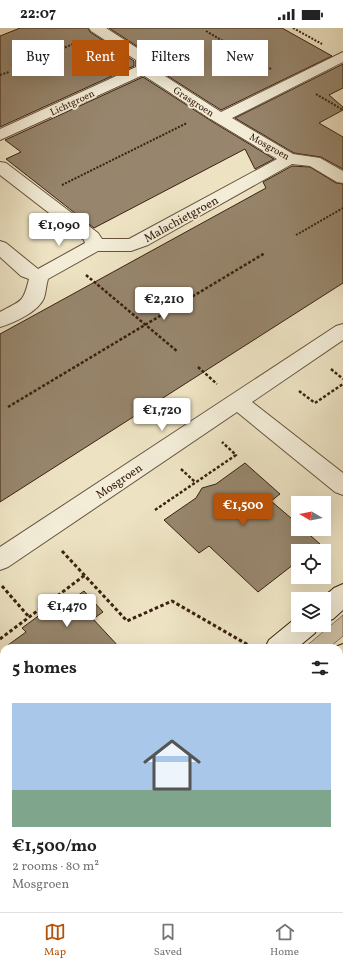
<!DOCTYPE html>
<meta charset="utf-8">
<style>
body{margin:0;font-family:Vollkorn,serif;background:#f2f2f2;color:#222;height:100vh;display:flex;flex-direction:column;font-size:15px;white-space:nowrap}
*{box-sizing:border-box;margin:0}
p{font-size:13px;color:#767676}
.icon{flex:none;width:22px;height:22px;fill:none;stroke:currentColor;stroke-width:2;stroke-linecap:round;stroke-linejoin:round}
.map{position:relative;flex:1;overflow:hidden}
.side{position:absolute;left:0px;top:616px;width:343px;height:268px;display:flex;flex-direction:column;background:#fff;border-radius:12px 12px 0 0;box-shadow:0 4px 16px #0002}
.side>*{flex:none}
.guide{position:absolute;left:12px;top:12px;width:319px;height:36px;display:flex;gap:8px}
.needle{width:26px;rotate:280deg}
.fabs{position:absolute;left:291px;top:468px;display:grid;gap:8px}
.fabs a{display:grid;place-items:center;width:40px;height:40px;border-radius:0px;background:#fff;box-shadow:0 4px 16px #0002;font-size:20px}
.price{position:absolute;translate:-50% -34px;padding:0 9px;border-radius:4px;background:#fff;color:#222;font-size:13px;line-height:26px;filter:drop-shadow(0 1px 2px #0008)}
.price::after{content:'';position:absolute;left:50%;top:24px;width:12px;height:9px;margin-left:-6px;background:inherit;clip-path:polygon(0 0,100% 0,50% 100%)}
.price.on{background:#b45309;color:#fff}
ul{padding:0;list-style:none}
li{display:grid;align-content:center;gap:8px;height:212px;padding:0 12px}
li+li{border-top:1px solid #e0e0e0}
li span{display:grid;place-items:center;height:124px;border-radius:0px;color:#555}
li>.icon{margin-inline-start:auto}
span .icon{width:72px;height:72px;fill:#fffc;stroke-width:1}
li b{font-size:17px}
h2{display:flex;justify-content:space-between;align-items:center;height:48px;padding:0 12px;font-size:17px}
.pill{padding:0 14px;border-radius:0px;background:#fff;box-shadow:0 4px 16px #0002;font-size:14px;line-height:36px}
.pill.on{background:#b45309;color:#fff}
.status{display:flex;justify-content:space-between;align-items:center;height:28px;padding:0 20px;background:#fff;direction:ltr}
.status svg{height:11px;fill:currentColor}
.menu{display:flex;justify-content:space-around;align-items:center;height:56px;border-top:1px solid #e0e0e0;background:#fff;font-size:11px;color:#767676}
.menu a{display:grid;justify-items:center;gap:2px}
.menu .on{color:#b45309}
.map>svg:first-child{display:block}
</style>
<div class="status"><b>22:07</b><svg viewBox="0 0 49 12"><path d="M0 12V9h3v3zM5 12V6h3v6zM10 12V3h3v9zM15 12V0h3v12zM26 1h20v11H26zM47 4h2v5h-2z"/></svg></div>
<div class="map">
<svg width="343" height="884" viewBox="0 0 343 884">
<rect width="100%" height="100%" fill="#ede3c3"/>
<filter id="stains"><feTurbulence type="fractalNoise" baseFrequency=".005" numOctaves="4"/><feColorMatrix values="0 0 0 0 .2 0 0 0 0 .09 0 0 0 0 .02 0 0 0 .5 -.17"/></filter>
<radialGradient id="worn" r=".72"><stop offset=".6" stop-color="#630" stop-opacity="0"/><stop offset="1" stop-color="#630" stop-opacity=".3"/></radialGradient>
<path fill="#cfc2a5" stroke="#84725a" d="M343 587V608L329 620H304Z
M343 653V884H77L82 880H339V656Z"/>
<path fill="#b0a186" stroke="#816e57" d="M343 698V772L339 776V701Z
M143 880H230L226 884H139Z"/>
<path fill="#97866d" stroke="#3a2110" d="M20 0H88L90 4 134 33V38L0 99V8Z
M109 0H282L332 28 221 82 152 38 151 30 149 26Z
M343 36V60L329 67 343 79V82L319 95 343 109V141L321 129 294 125 235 90Z
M143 49 213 94 274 131 255 141 245 121 94 200 6 131 21 124 5 112Z
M292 138 310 139 336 155 343 156V255L0 474V306L266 160 263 154Z
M245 435 280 466 271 473 298 496V501H303L320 516 310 523H298V533L258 564 209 518 199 525 164 492 196 470 202 460 216 456Z
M84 563 103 584 93 591 120 620H4L26 604 22 600 41 586 45 591Z"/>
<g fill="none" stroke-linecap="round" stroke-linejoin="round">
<g stroke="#67523d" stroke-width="2">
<path id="street" d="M89 0H106L148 27 150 30 151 39 221 84 343 24V34L232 90 293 126 320 130 343 143V155L337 154 310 138 292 136 148 217 131 223H98L48 251C46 257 46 264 44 270 38 284 14 295 0 299V284C21 272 23 276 29 251L21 248 0 229V213L6 215 38 241 85 215 84 212 0 147V134L6 135 98 205 102 211H129L277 131 214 93 143 47 0 112V101L136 39V32L91 3Z
M343 296V312L252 374 343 445V467L335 464 237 384 8 539 0 542V519L336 298Z"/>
</g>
<g stroke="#3a2110" stroke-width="2">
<path id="secondary" d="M343 556V582L333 591 324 594V571H321L334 560Z
M297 589 298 597H318L315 605 297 620H265L269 612Z
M343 616V640L339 642V620H333Z
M4 840V871L0 873V842Z
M33 880H65L63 884H31Z"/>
</g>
<path stroke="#3a2110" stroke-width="2" stroke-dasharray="2 1.5" stroke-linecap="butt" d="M293 0 322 16
M206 3 271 41
M36 32 80 13
M0 47 9 44
M316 66 343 82
M62 157 187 95
M296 207 343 180"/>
<path stroke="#3a2110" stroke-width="2.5" stroke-dasharray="3 2" stroke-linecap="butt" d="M86 247 178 324
M198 339 217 356
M331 341 343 351
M299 363 315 375 343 356
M8 379 265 225
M181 441 195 454
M155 482 236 427 222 414"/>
<path stroke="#3a2110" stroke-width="3" stroke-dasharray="3.5 2.5" stroke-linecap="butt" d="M62 523 127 593 172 573 250 618
M2 558 29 589
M0 611 85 547
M0 672 4 677 0 684
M0 751 4 756
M335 884 343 876"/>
<use href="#street" fill="#f3edd8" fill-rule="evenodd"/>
<use href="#secondary" fill="#f3edd8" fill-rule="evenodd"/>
</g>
<g text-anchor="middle" stroke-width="4" stroke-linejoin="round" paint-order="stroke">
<g font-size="10" fill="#3a2110" stroke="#f3edd8">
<text transform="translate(194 73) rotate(33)" y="4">Grasgroen</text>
<text transform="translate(72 74) rotate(-25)" y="4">Lichtgroen</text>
<text transform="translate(270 118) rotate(29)" y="4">Mosgroen</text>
</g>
<g font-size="12" fill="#3a2110" stroke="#f3edd8">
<text transform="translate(181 191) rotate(-29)" y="4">Malachietgroen</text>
<text transform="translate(119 453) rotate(-34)" y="4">Mosgroen</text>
</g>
</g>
<rect width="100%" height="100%" filter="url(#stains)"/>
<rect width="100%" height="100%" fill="url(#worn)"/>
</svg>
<div class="fabs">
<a><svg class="needle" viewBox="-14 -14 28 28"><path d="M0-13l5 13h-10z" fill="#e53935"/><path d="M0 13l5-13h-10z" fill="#767676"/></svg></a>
<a><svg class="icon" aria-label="locate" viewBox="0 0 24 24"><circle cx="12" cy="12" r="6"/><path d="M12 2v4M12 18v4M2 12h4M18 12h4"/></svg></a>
<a><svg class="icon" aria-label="layers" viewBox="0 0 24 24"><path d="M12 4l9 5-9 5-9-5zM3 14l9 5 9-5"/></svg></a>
</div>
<b class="price" style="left:59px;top:219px">€1,090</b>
<b class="price" style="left:164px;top:293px">€2,210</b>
<b class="price" style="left:162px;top:404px">€1,720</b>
<b class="price on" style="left:243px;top:499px">€1,500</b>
<b class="price" style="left:67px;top:600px">€1,470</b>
<div class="guide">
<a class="pill">Buy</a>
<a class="pill on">Rent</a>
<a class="pill">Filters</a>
<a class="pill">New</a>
</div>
<section class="side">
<h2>5 homes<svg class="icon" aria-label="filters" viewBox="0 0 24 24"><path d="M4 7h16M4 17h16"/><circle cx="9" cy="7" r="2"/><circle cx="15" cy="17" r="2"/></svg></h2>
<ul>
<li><span style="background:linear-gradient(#a9c7e8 70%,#7fa58c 0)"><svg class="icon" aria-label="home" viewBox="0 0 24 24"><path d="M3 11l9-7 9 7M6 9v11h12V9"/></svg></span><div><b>€1,500/mo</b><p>2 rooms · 80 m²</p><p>Mosgroen</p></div></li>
</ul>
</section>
</div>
<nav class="menu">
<a class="on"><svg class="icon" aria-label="map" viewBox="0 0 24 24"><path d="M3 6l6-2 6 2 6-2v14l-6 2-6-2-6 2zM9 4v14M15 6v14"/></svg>Map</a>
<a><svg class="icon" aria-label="saved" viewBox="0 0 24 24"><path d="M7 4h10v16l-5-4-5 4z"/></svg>Saved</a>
<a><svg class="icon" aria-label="home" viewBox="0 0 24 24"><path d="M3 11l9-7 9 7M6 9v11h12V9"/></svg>Home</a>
</nav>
